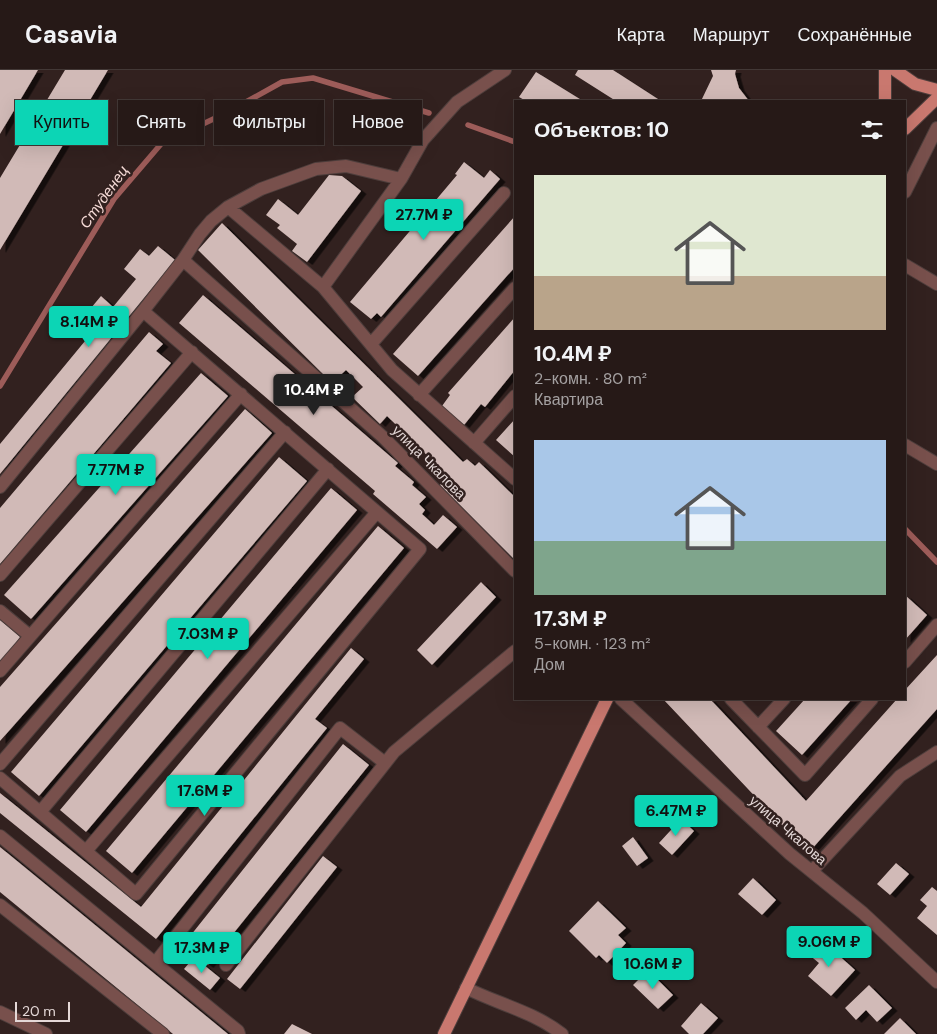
<!DOCTYPE html>
<html lang="ru">
<meta charset="utf-8">
<style>
body{margin:0;font-family:"DM Sans",sans-serif;background:#322624;color:#f1f3f6;height:100vh;display:flex;flex-direction:column;font-size:19px;white-space:nowrap}
*{box-sizing:border-box;margin:0}
p{font-size:16px;color:#a4a0a1}
.icon{flex:none;width:28px;height:28px;fill:none;stroke:currentColor;stroke-width:2;stroke-linecap:round;stroke-linejoin:round}
.map{position:relative;flex:1;overflow:hidden}
.sheet{position:absolute;left:514px;top:30px;width:392px;height:600px;display:flex;flex-direction:column;background:#261917;border-radius:0px;box-shadow:0 5px 20px #0002,0 0 0 1px #423836}
.sheet>*{flex:none}
.guide{position:absolute;left:15px;top:30px;width:424px;height:45px;display:flex;gap:10px}
.scale{position:absolute;left:15px;bottom:12px;width:55px;box-sizing:border-box;padding-left:5px;border:2px solid #e4d8d7;border-top:0;font-size:14px;line-height:18px;white-space:nowrap;color:#e4d8d7;-webkit-text-stroke:4px #32211f;paint-order:stroke}
.price{position:absolute;translate:-50% -42px;padding:0 11px;border-radius:5px;background:#0cd5b5;color:#111;font-size:16px;line-height:32px;filter:drop-shadow(0 1px 2px #0008)}
.price::after{content:'';position:absolute;left:50%;top:30px;width:15px;height:11px;margin-left:-8px;background:inherit;clip-path:polygon(0 0,100% 0,50% 100%)}
.price.on{background:#222;color:#fff}
ul{padding:0;list-style:none}
li{display:grid;align-content:center;gap:10px;height:265px;padding:0 20px}
li span{display:grid;place-items:center;height:155px;border-radius:0px;color:#555}
li>.icon{margin-inline-start:auto}
span .icon{width:90px;height:90px;fill:#fffc;stroke-width:1}
li b{font-size:21px}
h2{display:flex;justify-content:space-between;align-items:center;height:60px;padding:0 20px;font-size:21px}
.tag{padding:0 18px;border-radius:0px;background:#261917;box-shadow:0 5px 20px #0002,0 0 0 1px #423836;font-size:18px;line-height:45px}
.tag.on{background:#0cd5b5;color:#111}
header{display:flex;align-items:center;gap:30px;box-sizing:border-box;height:70px;padding:0 25px;background:#261917;border-bottom:1px solid #423836}
header strong{font-size:24px}
nav{display:flex;gap:28px;margin-inline-start:auto;font-size:18px}
.map>svg:first-child{display:block}
</style>
<header>
<strong>Casavia</strong>
<nav><a>Карта</a><a>Маршрут</a><a>Сохранённые</a></nav>
</header>
<div class="map">
<svg width="937" height="964" viewBox="0 0 937 964">
<defs>
<filter id="shadow"><feDropShadow dx="5.5" dy="3" stdDeviation="0" flood-color="#0009"/></filter>
</defs>
<rect width="100%" height="100%" fill="#32211f"/>
<g fill="none" stroke-linecap="round" stroke-linejoin="round">
<path stroke="#9d5c59" stroke-width="5.5" d="M468 55 515 72
M0 316 114 129 161 74 228 42 282 12 313 8 429 43
M905 459 937 492"/>
</g>
<path fill="#d1bab7" filter="url(#shadow)" d="M0 0H38L0 64Z
M65 0H108L0 180V108Z
M578 0H613L661 31H616L575 5Z
M711 0H736L735 4 739 18 749 31H701L713 6Z
M536 2 583 31H526L519 27Z
M464 92 484 108 490 100 500 109 381 247 377 243 371 249 350 232 457 105 455 104Z
M329 105 342 106 361 121 307 192 292 181 297 174 277 158 280 155 266 145 278 129 298 145Z
M515 146V197L418 306 393 284Z
M222 153 463 392 467 389 475 396 479 392 515 427V490L440 415 448 406 387 346 380 354 352 327 363 317 346 300 332 313 198 180Z
M158 176 175 190 0 404V374L104 248 91 238 101 226 113 237 136 209 124 199 140 179 149 186Z
M203 225 398 393 395 396 414 412 412 415 426 427 419 434 425 440 422 444 434 455 443 445 457 457 437 479 373 424 375 421 179 253Z
M515 247V300L485 337 481 334 464 355 442 336 450 325 448 323Z
M149 262 163 274 156 281 171 293 0 494V438Z
M201 303 228 326 31 549 4 525Z
M245 339 272 363 0 671V617Z
M515 349V387L496 370Z
M279 387 307 411 39 726 11 702Z
M331 418 357 440 86 762 60 740Z
M378 456 404 478 132 803 106 781Z
M481 512 496 527 432 595 417 580Z
M905 525 927 545 905 570Z
M0 550 20 567 0 596Z
M351 578 364 589 315 649 327 658 156 869 0 743V723L141 837Z
M937 585V639L810 781 783 756 663 629H710L806 731 897 629H905V620Z
M805 629H852L802 685 776 661Z
M343 674 369 695 208 895 183 875Z
M681 749 694 761 672 785 659 773Z
M633 767 648 788 637 796 622 776Z
M0 777 228 964H173L0 822Z
M323 786 337 797 240 919 227 909Z
M896 793 909 804 890 825 877 814Z
M753 808 776 830 762 845 738 824Z
M932 817 937 821V865L917 848 927 836 920 830Z
M598 831 626 858 618 865 626 873 607 893 599 885 596 888 569 861Z
M821 870 828 876 832 873 838 879 835 882 855 900 831 926 808 906 819 893 808 884Z
M194 887 220 908 210 920 184 899Z
M648 900 673 925 658 939 633 915Z
M869 915 892 938 877 952 866 940 856 950 845 938Z
M701 933 718 948 703 964H689L681 956Z
M900 948 916 964H884Z
M292 954 312 964H284Z"/>
<g fill="none" stroke-linecap="round" stroke-linejoin="round">
<g stroke="#4e3e3c" stroke-width="14">
<path id="minor" d="M905 122 937 58
M228 137 323 217 392 300 515 409
M183 190 383 367 515 501
M905 195 937 214
M323 217 401 109
M371 274 504 123
M419 325 515 218
M474 373 515 326
M905 375 937 394
M0 417 143 241 183 190 200 164 211 151 228 137 261 119 316 99 346 96 401 109 423 70 457 32 505 0
M0 505 192 282
M0 541 30 566
M905 592 937 555
M0 601 241 324
M621 629 790 784 863 843 937 912
M731 629 805 705 872 629
M758 657 784 629
M0 694 285 362
M0 708 136 824 420 479 143 241
M41 741 328 399
M0 766 238 961 239 964
M86 781 377 442
M812 801 900 706 937 682
M0 835 163 964
M155 893 340 658 385 693
M226 895 394 682 515 581
M466 918C498 934 534 942 562 964
M0 942 46 964"/>
</g>
<g stroke="#4e3e3c" stroke-width="14">
<path id="major" d="M885 0V31
M895 0 915 14 937 20
M905 59 937 28
M444 964 607 629"/>
</g>
<use href="#minor" stroke="#78504c" stroke-width="12"/>
<use href="#major" stroke="#c9786f" stroke-width="12"/>
</g>
<g text-anchor="middle" stroke-width="5" stroke-linejoin="round" paint-order="stroke">
<g font-size="14" fill="#e4d8d7" stroke="#32211f">
<text transform="translate(429 392) rotate(45)" y="5">улица Чкалова</text>
<text transform="translate(788 760) rotate(41)" y="5">улица Чкалова</text>
</g>
<g font-size="15" font-style="italic" fill="#f6dbd7" stroke="#32211f">
<text transform="translate(104 127) rotate(-55)" y="5">Студенец</text>
</g>
</g>
</svg>
<div class="scale">20 m</div>
<b class="price" style="left:424px;top:171px">27.7M ₽</b>
<b class="price" style="left:89px;top:278px">8.14M ₽</b>
<b class="price on" style="left:314px;top:346px">10.4M ₽</b>
<b class="price" style="left:116px;top:426px">7.77M ₽</b>
<b class="price" style="left:208px;top:590px">7.03M ₽</b>
<b class="price" style="left:205px;top:747px">17.6M ₽</b>
<b class="price" style="left:676px;top:767px">6.47M ₽</b>
<b class="price" style="left:829px;top:898px">9.06M ₽</b>
<b class="price" style="left:202px;top:904px">17.3M ₽</b>
<b class="price" style="left:653px;top:920px">10.6M ₽</b>
<div class="guide">
<a class="tag on">Купить</a>
<a class="tag">Снять</a>
<a class="tag">Фильтры</a>
<a class="tag">Новое</a>
</div>
<section class="sheet">
<h2>Объектов: 10<svg class="icon" aria-label="filters" viewBox="0 0 24 24"><path d="M4 7h16M4 17h16"/><circle cx="9" cy="7" r="2"/><circle cx="15" cy="17" r="2"/></svg></h2>
<ul>
<li><span style="background:linear-gradient(#dfe7d0 65%,#b9a48a 0)"><svg class="icon" aria-label="home" viewBox="0 0 24 24"><path d="M3 11l9-7 9 7M6 9v11h12V9"/></svg></span><div><b>10.4M ₽</b><p>2-комн. · 80 m²</p><p>Квартира</p></div></li>
<li><span style="background:linear-gradient(#a9c7e8 65%,#7fa58c 0)"><svg class="icon" aria-label="home" viewBox="0 0 24 24"><path d="M3 11l9-7 9 7M6 9v11h12V9"/></svg></span><div><b>17.3M ₽</b><p>5-комн. · 123 m²</p><p>Дом</p></div></li>
</ul>
</section>
</div>
